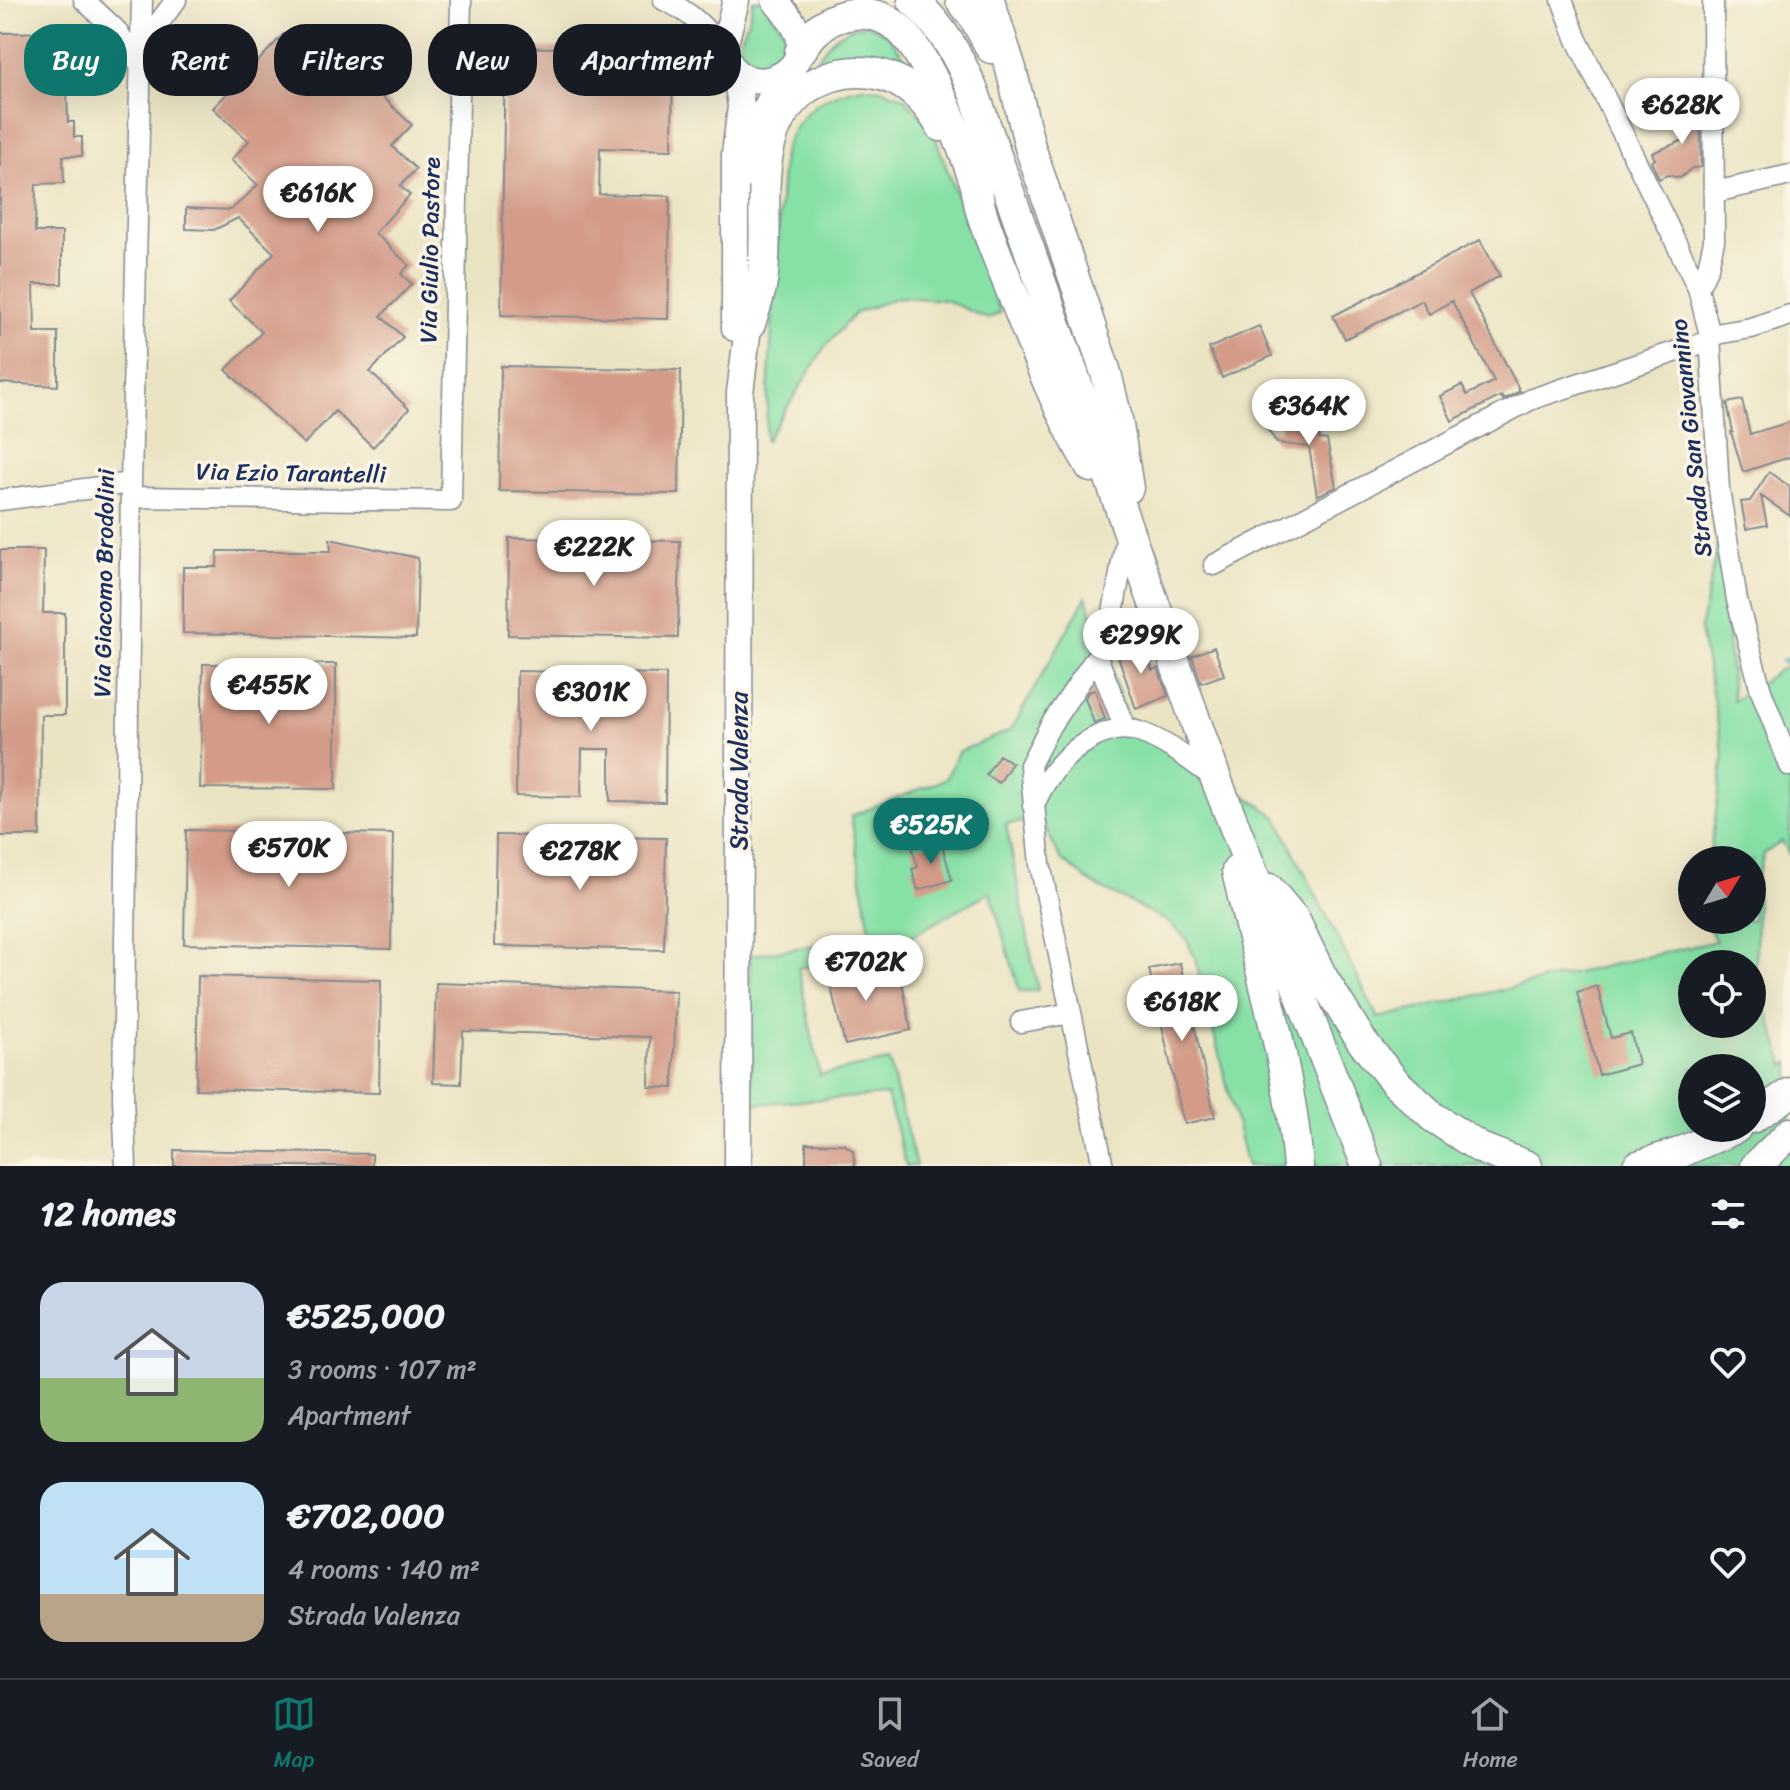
<!DOCTYPE html>
<meta charset="utf-8">
<style>
body{margin:0;font-family:Sriracha,sans-serif;background:#20242c;color:#f1f3f6;height:100vh;display:flex;flex-direction:column;font-size:30px;white-space:nowrap}
*{box-sizing:border-box;margin:0}
p{font-size:26px;color:#9ea1a6}
.icon{flex:none;width:44px;height:44px;fill:none;stroke:currentColor;stroke-width:2;stroke-linecap:round;stroke-linejoin:round}
.map{position:relative;height:1166px;overflow:hidden}
.sheet{display:flex;flex-direction:column;background:#171b24;flex:1}
.sheet>*{flex:none}
.banner{position:absolute;left:24px;top:24px;width:800px;height:72px;display:flex;gap:16px}
.needle{width:52px;rotate:52deg}
.tools{position:absolute;left:1678px;top:846px;display:grid;gap:16px}
.tools a{display:grid;place-items:center;width:88px;height:88px;border-radius:50%;background:#171b24;box-shadow:0 8px 32px #0002;font-size:40px}
.price{position:absolute;translate:-50% -68px;padding:0 18px;border-radius:28px;background:#fff;color:#222;font-size:26px;line-height:52px;filter:drop-shadow(0 2px 4px #0008)}
.price::after{content:'';position:absolute;left:50%;top:48px;width:24px;height:18px;margin-left:-12px;background:inherit;clip-path:polygon(0 0,100% 0,50% 100%)}
.price.active{background:#0f766e;color:#fff}
ul{padding:0;list-style:none}
li{display:flex;align-items:center;gap:24px;height:200px;padding:0 40px}
li span{display:grid;place-items:center;flex:none;width:224px;height:160px;border-radius:24px;color:#555}
li>.icon{margin-inline-start:auto}
span .icon{width:96px;height:96px;fill:#fffc;stroke-width:1}
li b{font-size:34px}
h2{display:flex;justify-content:space-between;align-items:center;height:96px;padding:0 40px;font-size:34px}
.tag{padding:0 28px;border-radius:32px;background:#171b24;box-shadow:0 8px 32px #0002;font-size:28px;line-height:72px}
.tag.active{background:#0f766e;color:#fff}
.dock{display:flex;justify-content:space-around;align-items:center;height:112px;border-top:2px solid #363941;background:#171b24;font-size:22px;color:#9ea1a6}
.dock a{display:grid;justify-items:center;gap:4px}
.dock .active{color:#0f766e}
.map>svg:first-child{display:block}
</style>
<div class="map">
<svg width="1790" height="1166" viewBox="0 0 1790 1166">
<rect width="100%" height="100%" fill="#fcf5e5"/>
<filter id="ink" filterUnits="userSpaceOnUse"><feTurbulence type="fractalNoise" baseFrequency=".0125" numOctaves="2"/><feDisplacementMap in="SourceGraphic" scale="16" xChannelSelector="R" yChannelSelector="G"/><feConvolveMatrix kernelMatrix="1 2 1 2 8 2 1 2 1" color-interpolation-filters="sRGB"/></filter>
<filter id="wash" filterUnits="userSpaceOnUse"><feTurbulence type="fractalNoise" baseFrequency=".006" numOctaves="4" result="noise"/><feDisplacementMap in="SourceGraphic" scale="32" xChannelSelector="R" yChannelSelector="G"/><feGaussianBlur stdDeviation="1.8" result="paint"/><feColorMatrix in="noise" values="0 0 0 0 0 0 0 0 0 0 0 0 0 0 0 0 0 1.4 0 .05"/><feComposite in="paint" operator="in"/></filter>
<g filter="url(#wash)">
<rect width="100%" height="100%" fill="#ebe4c3"/>
<path fill="#87e1a7" stroke="#518882" stroke-width="2" fill-rule="evenodd" d="M753 0H762L787 35V60L761 72C720 47 750 36 753 0Z
M868 24 888 35 916 73 809 74C826 44 832 31 868 24Z
M863 87 881 89 904 97 933 131 1000 313 988 319 945 300 898 297 855 313 825 347 765 442 783 153C797 113 822 94 863 87Z
M1720 533 1733 701 1790 663V856L1782 841 1764 854 1757 877 1756 976 1785 1065 1790 1062V1166H1247L1195 958 1186 938 1169 922 1093 884 1061 859 1041 820 1006 824 1038 990 1020 992 990 892 905 940 897 954 901 976 866 986 858 957 798 968 820 1075 889 1061 916 1166H906L887 1095 752 1104 750 955 871 937 851 816 946 779 958 752 1011 730 1086 597 1127 717 1276 816 1378 1018 1716 941 1704 920H1752V860H1709L1724 756 1700 630ZM1692 964H1752V1024H1692ZM1692 1068H1752V1128H1692Z"/>
<g fill="none" stroke-linecap="round" stroke-linejoin="round">
<path stroke="#3eaeb9" stroke-width="5" d="M1783 661 1790 659"/>
</g>
<g id="blocks">
<path fill="#d39b88" d="M65 32 68 122H74V137H82V156H63L64 183 36 184 35 232H62V284H34L35 332H58V386L0 383V33Z
M342 32 352 42 357 37 395 73 377 92 412 125 392 146 416 169 400 186 410 195 375 233 409 265 401 274 412 284 381 316 403 337 370 372 409 409 373 447 335 411 304 444 226 370 262 332 229 301 274 253 238 218 214 230 186 229V208L231 210 258 185 231 160 249 141 213 108 284 34 313 62Z
M505 47 673 50 672 150 600 148 599 194 670 196 668 319 501 315Z
M1700 97 1701 167 1692 168 1680 178 1667 175 1659 179 1651 162 1655 159 1652 153 1684 140 1685 100Z
M1480 240 1500 276 1469 293 1520 391 1503 400 1501 396 1452 421 1440 396 1462 385 1467 395 1494 381 1452 301 1429 314 1422 300 1345 339 1333 316Z
M1259 326 1272 356 1222 378 1209 348Z
M501 366 681 370 679 494 499 491Z
M1742 400 1750 434 1790 422V457L1743 472 1731 432H1733L1727 403Z
M1281 413 1321 420 1319 439 1327 440 1336 487 1317 496 1309 447 1277 443 1268 430 1280 431Z
M1769 472 1790 487V516L1761 496 1767 525 1746 529 1741 502 1750 501Z
M509 538 680 541 678 638 508 635Z
M330 539 418 558 416 638 183 633V567H217L218 551H331Z
M0 550H44L43 613H65V715H41L40 836H0Z
M1142 641 1152 670 1158 668 1168 696 1136 709 1116 650Z
M1214 647 1224 675 1201 683 1192 656Z
M203 664H336V789L200 788Z
M517 671 666 674 665 802 610 801V749H582L581 797 516 796Z
M1095 690 1105 719 1094 723 1085 698 1088 692Z
M999 755 1012 763 999 783 986 775Z
M186 830 393 834 391 949 184 944Z
M496 835 666 838 664 950 494 946Z
M941 841 952 880 918 890 912 869 918 867 912 848Z
M858 956 866 986 901 976 911 1030 845 1045 825 963Z
M1180 963 1215 1117 1184 1124 1149 969Z
M198 976 381 980 379 1093 196 1089Z
M436 983 676 991 673 1088 649 1087 650 1037 463 1031 461 1084 433 1083Z
M1597 986 1611 1038 1631 1033 1638 1064 1599 1075 1577 992Z
M806 1143 844 1144 853 1151 855 1166H806Z
M174 1150 372 1154V1166H174Z"/>
</g>
</g>
<g filter="url(#ink)">
<use href="#blocks" fill-opacity="0" stroke="#838a90" stroke-width="2"/>
<g fill="none" stroke-linecap="round" stroke-linejoin="round">
<g stroke="#838a90" stroke-width="23">
<path id="minor" d="M84 0 116 30 139 63
M664 0C691 12 706 28 723 51
M1562 0 1577 40 1698 288 1710 335 1719 489 1737 600 1761 691 1790 766
M143 56 161 20 176 0
M1715 192 1790 175
M1698 288 1708 267 1714 241 1713 0
M1710 335 1751 328 1790 315
M131 497 451 501 461 0
M0 500 131 483
M1214 565 1532 399 1711 340
M1097 656 1125 729
M1033 806C1038 797 1042 787 1048 779 1066 752 1108 718 1142 733 1169 743 1193 763 1216 779
M1021 1022 1071 1013
M126 1166 123 1098 131 483 142 0
M1103 1166 1040 864 1030 765 1050 726 1097 656 1111 624 1127 534"/>
</g>
<g stroke="#838a90" stroke-width="29">
<path id="major" d="M736 0 723 51C727 58 730 67 736 72 762 94 808 71 799 36 795 22 783 11 775 0
M753 175 759 121 784 75
M735 328V155L741 106 736 72
M738 1166 740 393 751 302"/>
</g>
<g stroke="#838a90" stroke-width="33">
<path id="highway" d="M913 0C943 27 959 57 974 93L1216 779 1367 1166
M961 0 974 17 991 48
M989 0 1011 69 1030 147 1106 373 1117 419 1128 488
M800 52C804 46 809 38 814 33 836 10 874 7 897 27 927 52 960 140 974 179 978 190 978 203 982 214 991 243 1004 272 1015 300 1037 357 1059 414 1091 467
M750 324C754 310 760 296 762 282 772 218 745 133 807 88 822 78 840 72 859 72 897 72 923 95 941 126
M1237 871C1259 969 1290 1066 1298 1166
M1269 889 1294 919 1321 975 1361 1040 1395 1082 1433 1117 1480 1148 1527 1166
M1752 1118 1790 1093
M1638 1166 1679 1153 1736 1128
M1756 1166 1790 1133"/>
</g>
<use href="#minor" stroke="#fff" stroke-width="20"/>
<use href="#major" stroke="#fff" stroke-width="26"/>
<use href="#highway" stroke="#fff" stroke-width="30"/>
</g>
</g>
<g text-anchor="middle" stroke-width="7" stroke-linejoin="round" paint-order="stroke">
<g font-size="24" fill="#1b2f5e" stroke="#fcf5e5">
<text transform="translate(430 250) rotate(-89)" y="8">Via Giulio Pastore</text>
<text transform="translate(1691 438) rotate(-96)" y="8">Strada San Giovannino</text>
<text transform="translate(291 473) rotate(1)" y="8">Via Ezio Tarantelli</text>
<text transform="translate(104 583) rotate(-89)" y="8">Via Giacomo Brodolini</text>
<text transform="translate(739 771) rotate(-90)" y="8">Strada Valenza</text>
</g>
</g>
</svg>
<div class="tools">
<a><svg class="needle" viewBox="-14 -14 28 28"><path d="M0-13l5 13h-10z" fill="#e53935"/><path d="M0 13l5-13h-10z" fill="#9ea1a6"/></svg></a>
<a><svg class="icon" aria-label="locate" viewBox="0 0 24 24"><circle cx="12" cy="12" r="6"/><path d="M12 2v4M12 18v4M2 12h4M18 12h4"/></svg></a>
<a><svg class="icon" aria-label="layers" viewBox="0 0 24 24"><path d="M12 4l9 5-9 5-9-5zM3 14l9 5 9-5"/></svg></a>
</div>
<b class="price" style="left:1682px;top:146px">€628K</b>
<b class="price" style="left:318px;top:234px">€616K</b>
<b class="price" style="left:1309px;top:447px">€364K</b>
<b class="price" style="left:594px;top:588px">€222K</b>
<b class="price" style="left:1141px;top:676px">€299K</b>
<b class="price" style="left:269px;top:726px">€455K</b>
<b class="price" style="left:591px;top:733px">€301K</b>
<b class="price active" style="left:931px;top:866px">€525K</b>
<b class="price" style="left:289px;top:889px">€570K</b>
<b class="price" style="left:580px;top:892px">€278K</b>
<b class="price" style="left:866px;top:1003px">€702K</b>
<b class="price" style="left:1182px;top:1043px">€618K</b>
<div class="banner">
<a class="tag active">Buy</a>
<a class="tag">Rent</a>
<a class="tag">Filters</a>
<a class="tag">New</a>
<a class="tag">Apartment</a>
</div>
</div>
<section class="sheet">
<h2>12 homes<svg class="icon" aria-label="filters" viewBox="0 0 24 24"><path d="M4 7h16M4 17h16"/><circle cx="9" cy="7" r="2"/><circle cx="15" cy="17" r="2"/></svg></h2>
<ul>
<li><span style="background:linear-gradient(#c9d6e8 60%,#8fb573 0)"><svg class="icon" aria-label="home" viewBox="0 0 24 24"><path d="M3 11l9-7 9 7M6 9v11h12V9"/></svg></span><div><b>€525,000</b><p>3 rooms · 107 m²</p><p>Apartment</p></div><svg class="icon" aria-label="heart" viewBox="0 0 24 24"><path d="M12 20l-8-8c-3-5 5-10 8-4 3-6 11-1 8 4z"/></svg></li>
<li><span style="background:linear-gradient(#bfe0f5 70%,#b9a48a 0)"><svg class="icon" aria-label="home" viewBox="0 0 24 24"><path d="M3 11l9-7 9 7M6 9v11h12V9"/></svg></span><div><b>€702,000</b><p>4 rooms · 140 m²</p><p>Strada Valenza</p></div><svg class="icon" aria-label="heart" viewBox="0 0 24 24"><path d="M12 20l-8-8c-3-5 5-10 8-4 3-6 11-1 8 4z"/></svg></li>
</ul>
</section>
<nav class="dock">
<a class="active"><svg class="icon" aria-label="map" viewBox="0 0 24 24"><path d="M3 6l6-2 6 2 6-2v14l-6 2-6-2-6 2zM9 4v14M15 6v14"/></svg>Map</a>
<a><svg class="icon" aria-label="saved" viewBox="0 0 24 24"><path d="M7 4h10v16l-5-4-5 4z"/></svg>Saved</a>
<a><svg class="icon" aria-label="home" viewBox="0 0 24 24"><path d="M3 11l9-7 9 7M6 9v11h12V9"/></svg>Home</a>
</nav>
